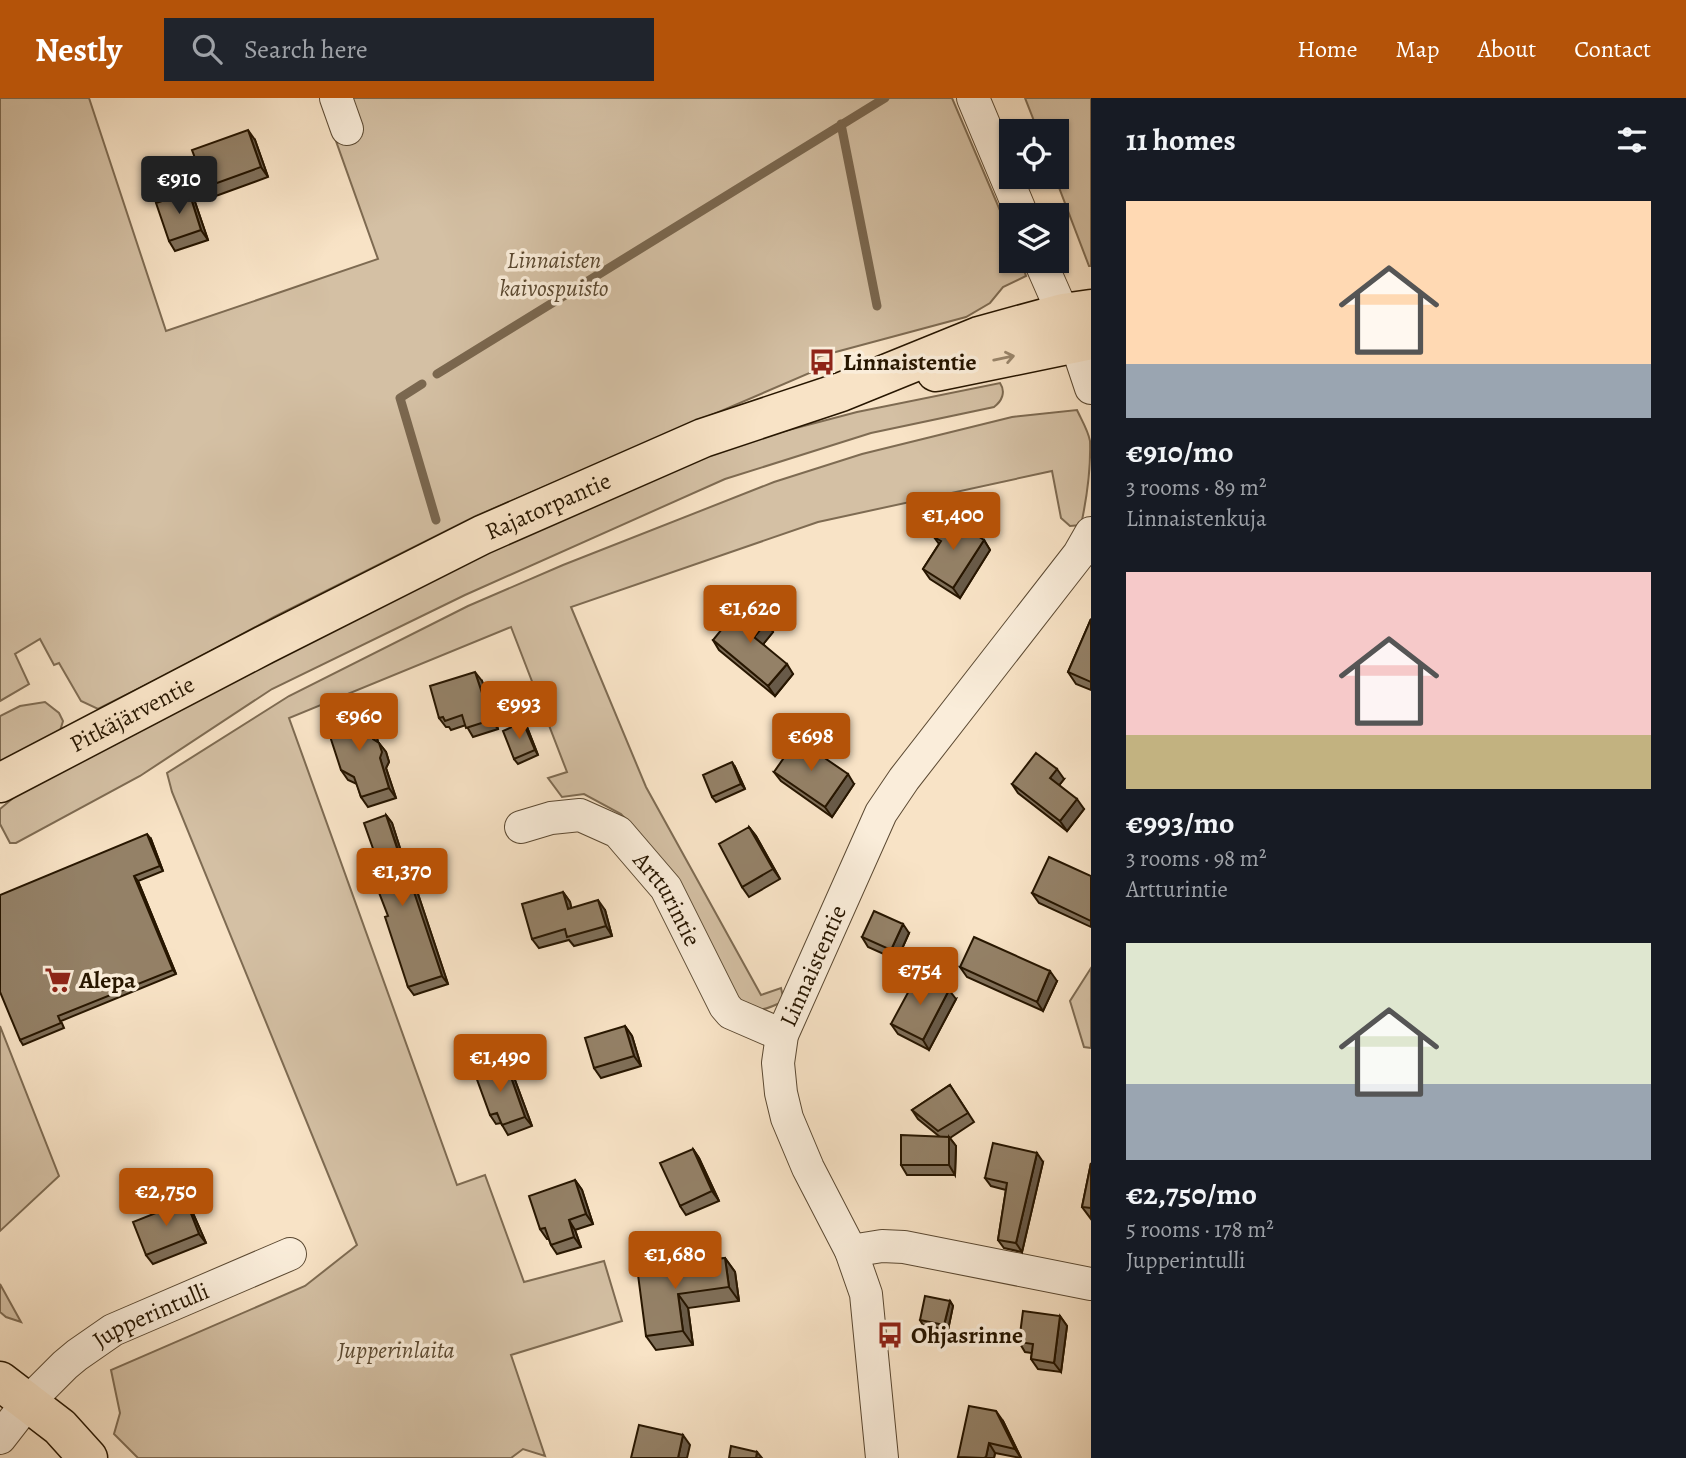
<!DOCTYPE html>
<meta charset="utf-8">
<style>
body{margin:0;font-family:Alegreya,serif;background:#20242c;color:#f1f3f6;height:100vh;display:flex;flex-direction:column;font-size:26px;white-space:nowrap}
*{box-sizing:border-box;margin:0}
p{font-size:23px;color:#9ea1a6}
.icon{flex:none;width:38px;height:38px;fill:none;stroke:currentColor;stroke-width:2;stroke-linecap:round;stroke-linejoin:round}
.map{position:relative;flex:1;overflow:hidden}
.details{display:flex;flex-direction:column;background:#171b24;width:595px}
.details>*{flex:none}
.controls{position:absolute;left:999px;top:21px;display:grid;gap:14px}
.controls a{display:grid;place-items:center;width:70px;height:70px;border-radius:0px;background:#171b24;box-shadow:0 2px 5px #0004;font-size:35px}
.price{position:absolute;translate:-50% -60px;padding:0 16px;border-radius:7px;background:#b45309;color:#fff;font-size:23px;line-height:46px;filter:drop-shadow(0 2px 4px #0008)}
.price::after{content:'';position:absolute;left:50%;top:42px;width:21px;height:16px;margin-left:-10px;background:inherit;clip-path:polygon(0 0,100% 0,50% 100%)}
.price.on{background:#222;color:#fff}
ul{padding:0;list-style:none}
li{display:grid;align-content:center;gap:14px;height:371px;padding:0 35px}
li span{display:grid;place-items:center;height:217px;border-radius:0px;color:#555}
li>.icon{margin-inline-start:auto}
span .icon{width:126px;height:126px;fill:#fffc;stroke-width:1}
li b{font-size:30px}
h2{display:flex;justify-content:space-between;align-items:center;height:84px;padding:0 35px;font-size:30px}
header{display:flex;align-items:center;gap:42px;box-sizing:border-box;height:98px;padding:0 35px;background:#b45309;color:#fff}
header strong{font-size:33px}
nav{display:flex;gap:38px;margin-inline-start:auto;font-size:24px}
.search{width:490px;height:63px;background:#20242c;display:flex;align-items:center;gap:18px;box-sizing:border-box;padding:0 24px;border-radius:0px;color:#9ea1a6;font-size:26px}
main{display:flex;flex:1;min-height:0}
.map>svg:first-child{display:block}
</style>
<header>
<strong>Nestly</strong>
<div class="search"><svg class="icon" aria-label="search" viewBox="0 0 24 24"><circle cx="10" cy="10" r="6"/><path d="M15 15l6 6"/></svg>Search here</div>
<nav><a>Home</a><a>Map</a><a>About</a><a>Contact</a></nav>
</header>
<main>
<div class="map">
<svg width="1091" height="1360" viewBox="0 0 1091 1360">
<rect width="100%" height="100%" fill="#f8e3c6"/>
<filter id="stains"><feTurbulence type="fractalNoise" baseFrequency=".00286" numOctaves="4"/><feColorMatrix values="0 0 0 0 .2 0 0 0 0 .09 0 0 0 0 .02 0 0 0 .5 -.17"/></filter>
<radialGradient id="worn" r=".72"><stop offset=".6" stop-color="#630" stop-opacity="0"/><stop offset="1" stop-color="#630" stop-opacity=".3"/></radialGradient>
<path fill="#d4c0a4" stroke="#7e6b52" stroke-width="2" d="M0 0H89L166 233 378 161 336 43 362 34 351 0H952L1011 138 1012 163H1021L1026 178 1003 189 990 205 966 219 817 259 819 271 476 418 274 519 174 573 98 611 81 603 59 565 54 567 40 541 15 556 29 586 0 603Z
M1025 0H1091V168H1089L1055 79H1057V33H1038Z
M1000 285C1006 294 1002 303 994 309L871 335 725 381 465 497 272 591 140 678 16 745H10L0 726V711L38 679 547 422 705 354 857 314Z
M1077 312C1081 321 1088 332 1090 343 1091 372 1087 399 1081 427L1070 428 1061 420 1052 373 818 424 571 509 646 689 761 897 781 890 784 903C762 914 757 914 733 906L634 730 621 716 584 696 562 699 548 680 567 674 511 529 289 620 457 1087 485 1077 524 1184 604 1163 622 1223 511 1257 545 1358 523 1351 511 1360H138L114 1336 120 1315 111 1272 305 1188 357 1147 172 694 167 675 289 598 468 508 563 467 774 384 862 356 1012 319Z
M45 604 59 615 63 623 60 633 0 665V618L20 608Z
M1091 870V950L1084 949 1070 903Z
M0 928 59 1078 0 1133Z
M0 1186 21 1224 6 1219 0 1214Z"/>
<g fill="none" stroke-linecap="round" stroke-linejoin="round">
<path stroke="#7a674f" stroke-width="9" d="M841 26 877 208
M437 276 885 0
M422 286 400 300 436 422"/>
<g stroke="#5b4932" stroke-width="34">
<g id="minor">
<path d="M336 0 347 31"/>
<path d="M973 0 1022 117"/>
<path d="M1040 163 1076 245 1091 290"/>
<path id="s1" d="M521 729 551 720 580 717 618 734 666 790 725 908 731 915 782 937"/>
<path d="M851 1153 882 1148 904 1149 1091 1186"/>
<path id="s2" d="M0 1340 28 1304 65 1267 77 1257 113 1232 290 1156"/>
<path id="s3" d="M882 1360 866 1196 851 1153 808 1070 787 1020 781 995 778 965 782 937 881 715 904 681 1079 456 1091 435"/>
</g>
</g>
<g stroke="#271600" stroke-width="41">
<g id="major">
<path d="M936 274 1091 242"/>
<path id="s4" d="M0 685 264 547 482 437 703 340 841 294 979 238 1063 215 1091 211"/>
<path d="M0 1283 60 1329 88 1360"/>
</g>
</g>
<use href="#minor" stroke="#faedda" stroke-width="32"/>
<use href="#major" stroke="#f8e3c6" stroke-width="38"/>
</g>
<path fill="#7f6f59" stroke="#271600" stroke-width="2" d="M255 42 268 79 213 99 206 89Z
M195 104 208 142 175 153 169 143Z
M934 439 984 442 990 452 960 500 930 481 923 471 939 446Z
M1091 521V592L1076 586 1068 574Z
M766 525 773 534 763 546 793 576 775 598 719 552 713 542Z
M482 583 498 631 473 639 466 627 451 632 449 629H446L439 620Z
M372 622 378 644 386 654 389 664 386 670 396 700 368 709 361 699 357 686 348 682 341 672Z
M527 629 538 657 518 666 514 661Z
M735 669 745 691 716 704 712 699Z
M774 674 854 686 832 719 781 683Z
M1064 681 1059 687 1084 711 1067 733 1018 695 1012 686Z
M386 717 392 725 406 769 411 775 448 886 414 897 408 889 382 776Z
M749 729 756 738 780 781 749 799 742 789Z
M151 741 163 773 138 783 176 876 61 923 64 930 23 947 20 942Z
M1091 778V829L1039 805 1032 795Z
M563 794 570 804 571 810 605 812 612 838 574 848 569 842 539 850 532 841Z
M909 835 897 862 868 849 862 839Z
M960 869 1057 883 1043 913 967 879Z
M956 901 929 952 898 936 891 926Z
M625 928 632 938 641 968 601 980 594 970Z
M512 974 532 1028 508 1037 501 1025 496 1026 490 1017Z
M950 987 974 1024 950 1040 956 1048 955 1077H907L901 1067 940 1039 918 1021 912 1012Z
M693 1051 699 1060 719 1103 686 1117 680 1108Z
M1043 1064 1022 1154 1004 1150 998 1142 1006 1092 991 1088 985 1080Z
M1091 1065V1121L1082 1109Z
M575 1082 582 1092 593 1126 575 1132 581 1149 557 1156 551 1147 549 1141H547L540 1131Z
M192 1113 206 1145 153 1166 146 1157Z
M725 1160 735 1174 739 1203 688 1210 693 1247 656 1252 646 1238 673 1164 675 1167Z
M950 1203 953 1208 948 1232 923 1227 920 1222Z
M1060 1218 1067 1228 1061 1274 1038 1271 1031 1261 1032 1255 1025 1254 1019 1244Z
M1003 1323 1021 1360 995 1355 994 1360H959L958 1359Z"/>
<path fill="#685a48" stroke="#271600" stroke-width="2" d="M248 32 255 42 268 79 261 69Z
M189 94 195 104 208 142 201 132Z
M984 442 990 452 960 500 953 490Z
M766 525 773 534 761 549 754 539Z
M787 566 793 576 775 598 768 588Z
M475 574 482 583 498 631 491 622Z
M365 613 372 622 380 651 373 641Z
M523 624 527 629 538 657 535 652Z
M379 645 386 654 389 664 386 670 396 700 389 690 380 660Z
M732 664 735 669 745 691 741 686Z
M1057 671 1064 681 1057 690 1050 680Z
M848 676 854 686 832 719 825 709Z
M1077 701 1084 711 1067 733 1060 723Z
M386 717 392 725 406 769 411 775 448 886 442 878Z
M749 729 756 738 780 781 773 771Z
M147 736 151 741 163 773 160 768Z
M134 778 138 783 176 876 173 872Z
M563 794 570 804 574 821 568 811Z
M598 802 605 812 612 838 606 828Z
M903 826 909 835 897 862 891 852Z
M1050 873 1057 883 1043 913 1037 904Z
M949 892 956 901 929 952 923 942Z
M625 928 632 938 641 968 634 958Z
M506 965 512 974 532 1028 525 1019Z
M949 1039 956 1048 955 1077 949 1067Z
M693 1051 699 1060 719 1103 712 1093Z
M1037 1055 1043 1064 1022 1154 1016 1145Z
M575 1082 582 1092 593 1126 586 1116Z
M186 1103 192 1113 206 1145 199 1136Z
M569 1122 575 1132 581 1149 574 1139Z
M725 1160 735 1174 739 1203 729 1189Z
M678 1196 688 1210 693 1247 683 1233Z
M950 1203 953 1208 948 1232 944 1227Z
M1060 1218 1067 1228 1061 1274 1054 1265Z
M996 1313 1003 1323 1021 1360 1015 1351Z
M683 1337 690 1347 687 1360H678Z
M989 1345 995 1355 994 1360H987L986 1359Z
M757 1354 762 1360H756Z"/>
<path fill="#948167" stroke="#271600" stroke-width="2" d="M248 32 261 69 206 89 192 52Z
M189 94 201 132 169 143 156 105Z
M946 418 984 442 953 490 923 471 941 443 934 439Z
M743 505 766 525 754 539 787 566 768 588 713 542Z
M1091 521V584L1068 574Z
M475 574 491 622 466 630 462 617 445 623 443 619 439 620 430 588Z
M365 613 373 641 379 645 382 654 380 660 389 690 361 699 354 679 341 672 326 626Z
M523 624 535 652 514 661 503 633Z
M797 641 848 676 825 709 774 674Z
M1036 655 1057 671 1050 680 1077 701 1060 723 1012 686Z
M732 664 741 686 712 699 703 677Z
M386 717 403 768 405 767 442 878 408 889 385 819 388 818 373 779 382 776 364 725Z
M749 729 773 771 742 789 719 746Z
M147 736 160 768 134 778 173 872 58 918 61 925 20 942 0 894V797Z
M1049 759 1091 778V823L1032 795Z
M563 794 568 811 598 802 606 828 567 839 565 831 532 841 522 806Z
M874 813 903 826 891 852 862 839Z
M974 839 1050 873 1037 904 960 869Z
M918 876 949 892 923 942 891 926Z
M625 928 634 958 594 970 585 940Z
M506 965 525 1019 502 1027 497 1015 490 1017 475 976Z
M950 987 968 1015 938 1033 912 1012Z
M901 1037 949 1039V1067H901Z
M993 1045 1037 1055 1016 1145 998 1142 1007 1085 985 1080Z
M693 1051 712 1093 680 1108 660 1065Z
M1091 1065V1110L1082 1109Z
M575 1082 586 1116 569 1122 574 1139 551 1147 545 1130 540 1131 529 1098Z
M186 1103 199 1136 146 1157 133 1124Z
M725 1160 729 1189 678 1196 683 1233 646 1238 637 1169 673 1164 674 1167Z
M925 1198 950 1203 944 1227 920 1222Z
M1023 1213 1060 1218 1054 1265 1031 1261 1033 1246 1019 1244Z
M969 1308 996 1313 1015 1351 989 1345 986 1359 984 1360 958 1359Z
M639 1327 683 1337 678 1360H631Z
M731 1348 757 1354 756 1360H729Z"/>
<defs><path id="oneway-shaft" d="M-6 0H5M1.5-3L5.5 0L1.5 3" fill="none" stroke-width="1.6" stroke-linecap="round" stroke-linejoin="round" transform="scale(1.75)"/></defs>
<use stroke="#9a876d" href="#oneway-shaft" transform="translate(1004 260) rotate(-12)"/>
<defs>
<g id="bus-bare" transform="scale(2.1)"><path d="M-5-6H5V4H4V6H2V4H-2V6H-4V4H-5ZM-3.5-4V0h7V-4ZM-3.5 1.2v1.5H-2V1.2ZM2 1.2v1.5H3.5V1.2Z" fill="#8f2418" stroke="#faedda" stroke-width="2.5" paint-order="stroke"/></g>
<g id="supermarket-bare" transform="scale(2.1)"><path d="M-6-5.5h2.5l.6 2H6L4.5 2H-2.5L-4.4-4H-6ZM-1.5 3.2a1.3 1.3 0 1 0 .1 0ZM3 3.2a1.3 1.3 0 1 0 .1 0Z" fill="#8f2418" stroke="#faedda" stroke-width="2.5" paint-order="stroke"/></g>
</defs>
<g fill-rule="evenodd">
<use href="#bus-bare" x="822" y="264"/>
<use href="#supermarket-bare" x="58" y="882"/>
<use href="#bus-bare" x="890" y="1237"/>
</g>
<g text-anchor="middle" stroke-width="7" stroke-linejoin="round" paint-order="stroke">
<g font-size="24" font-style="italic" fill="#5b4931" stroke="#faedda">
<text x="554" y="170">Linnaisten<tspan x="554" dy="28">kaivospuisto</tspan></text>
<text x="396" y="1260">Jupperinlaita</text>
</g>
<g font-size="24" font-weight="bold" fill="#271600" stroke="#faedda" text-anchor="start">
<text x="843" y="272">Linnaistentie</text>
<text x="79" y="890">Alepa</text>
<text x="911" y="1245">Ohjasrinne</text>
</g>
<g font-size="24" fill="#271600" stroke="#faedda">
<text dy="8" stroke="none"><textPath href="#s4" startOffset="614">Rajatorpantie</textPath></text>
<text dy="8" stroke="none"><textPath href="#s4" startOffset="149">Pitkäjärventie</textPath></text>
<text dy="8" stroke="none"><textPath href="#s1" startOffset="186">Artturintie</textPath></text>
<text dy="8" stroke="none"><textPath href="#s3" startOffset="518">Linnaistentie</textPath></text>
<text dy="8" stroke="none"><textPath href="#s2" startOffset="198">Jupperintulli</textPath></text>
</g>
</g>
<rect width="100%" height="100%" filter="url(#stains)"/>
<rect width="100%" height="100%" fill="url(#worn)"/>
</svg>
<div class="controls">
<a><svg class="icon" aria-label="locate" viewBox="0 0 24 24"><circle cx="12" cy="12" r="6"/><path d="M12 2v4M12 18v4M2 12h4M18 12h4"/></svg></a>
<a><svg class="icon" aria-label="layers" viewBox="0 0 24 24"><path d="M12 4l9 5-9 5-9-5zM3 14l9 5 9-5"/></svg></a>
</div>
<b class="price on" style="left:179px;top:118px">€910</b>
<b class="price" style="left:953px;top:454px">€1,400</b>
<b class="price" style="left:750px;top:547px">€1,620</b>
<b class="price" style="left:519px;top:643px">€993</b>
<b class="price" style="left:359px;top:655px">€960</b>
<b class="price" style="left:811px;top:675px">€698</b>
<b class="price" style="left:402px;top:810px">€1,370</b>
<b class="price" style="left:920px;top:909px">€754</b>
<b class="price" style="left:500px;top:996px">€1,490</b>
<b class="price" style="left:166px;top:1130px">€2,750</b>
<b class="price" style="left:675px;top:1193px">€1,680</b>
</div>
<section class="details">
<h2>11 homes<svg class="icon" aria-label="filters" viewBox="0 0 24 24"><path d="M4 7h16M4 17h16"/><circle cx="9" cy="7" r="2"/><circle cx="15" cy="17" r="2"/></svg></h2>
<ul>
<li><span style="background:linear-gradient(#ffd9b3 75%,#9aa5b1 0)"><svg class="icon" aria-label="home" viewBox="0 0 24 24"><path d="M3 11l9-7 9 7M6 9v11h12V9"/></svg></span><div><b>€910/mo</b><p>3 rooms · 89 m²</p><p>Linnaistenkuja</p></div></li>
<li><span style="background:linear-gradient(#f6c9c9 75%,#c2b280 0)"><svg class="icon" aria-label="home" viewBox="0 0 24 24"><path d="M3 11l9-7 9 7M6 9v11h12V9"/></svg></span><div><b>€993/mo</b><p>3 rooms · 98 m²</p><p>Artturintie</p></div></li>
<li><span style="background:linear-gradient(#dfe7d0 65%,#9aa5b1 0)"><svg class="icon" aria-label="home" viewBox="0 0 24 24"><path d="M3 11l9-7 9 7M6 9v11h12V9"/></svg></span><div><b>€2,750/mo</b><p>5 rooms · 178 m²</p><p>Jupperintulli</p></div></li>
</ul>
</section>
</main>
